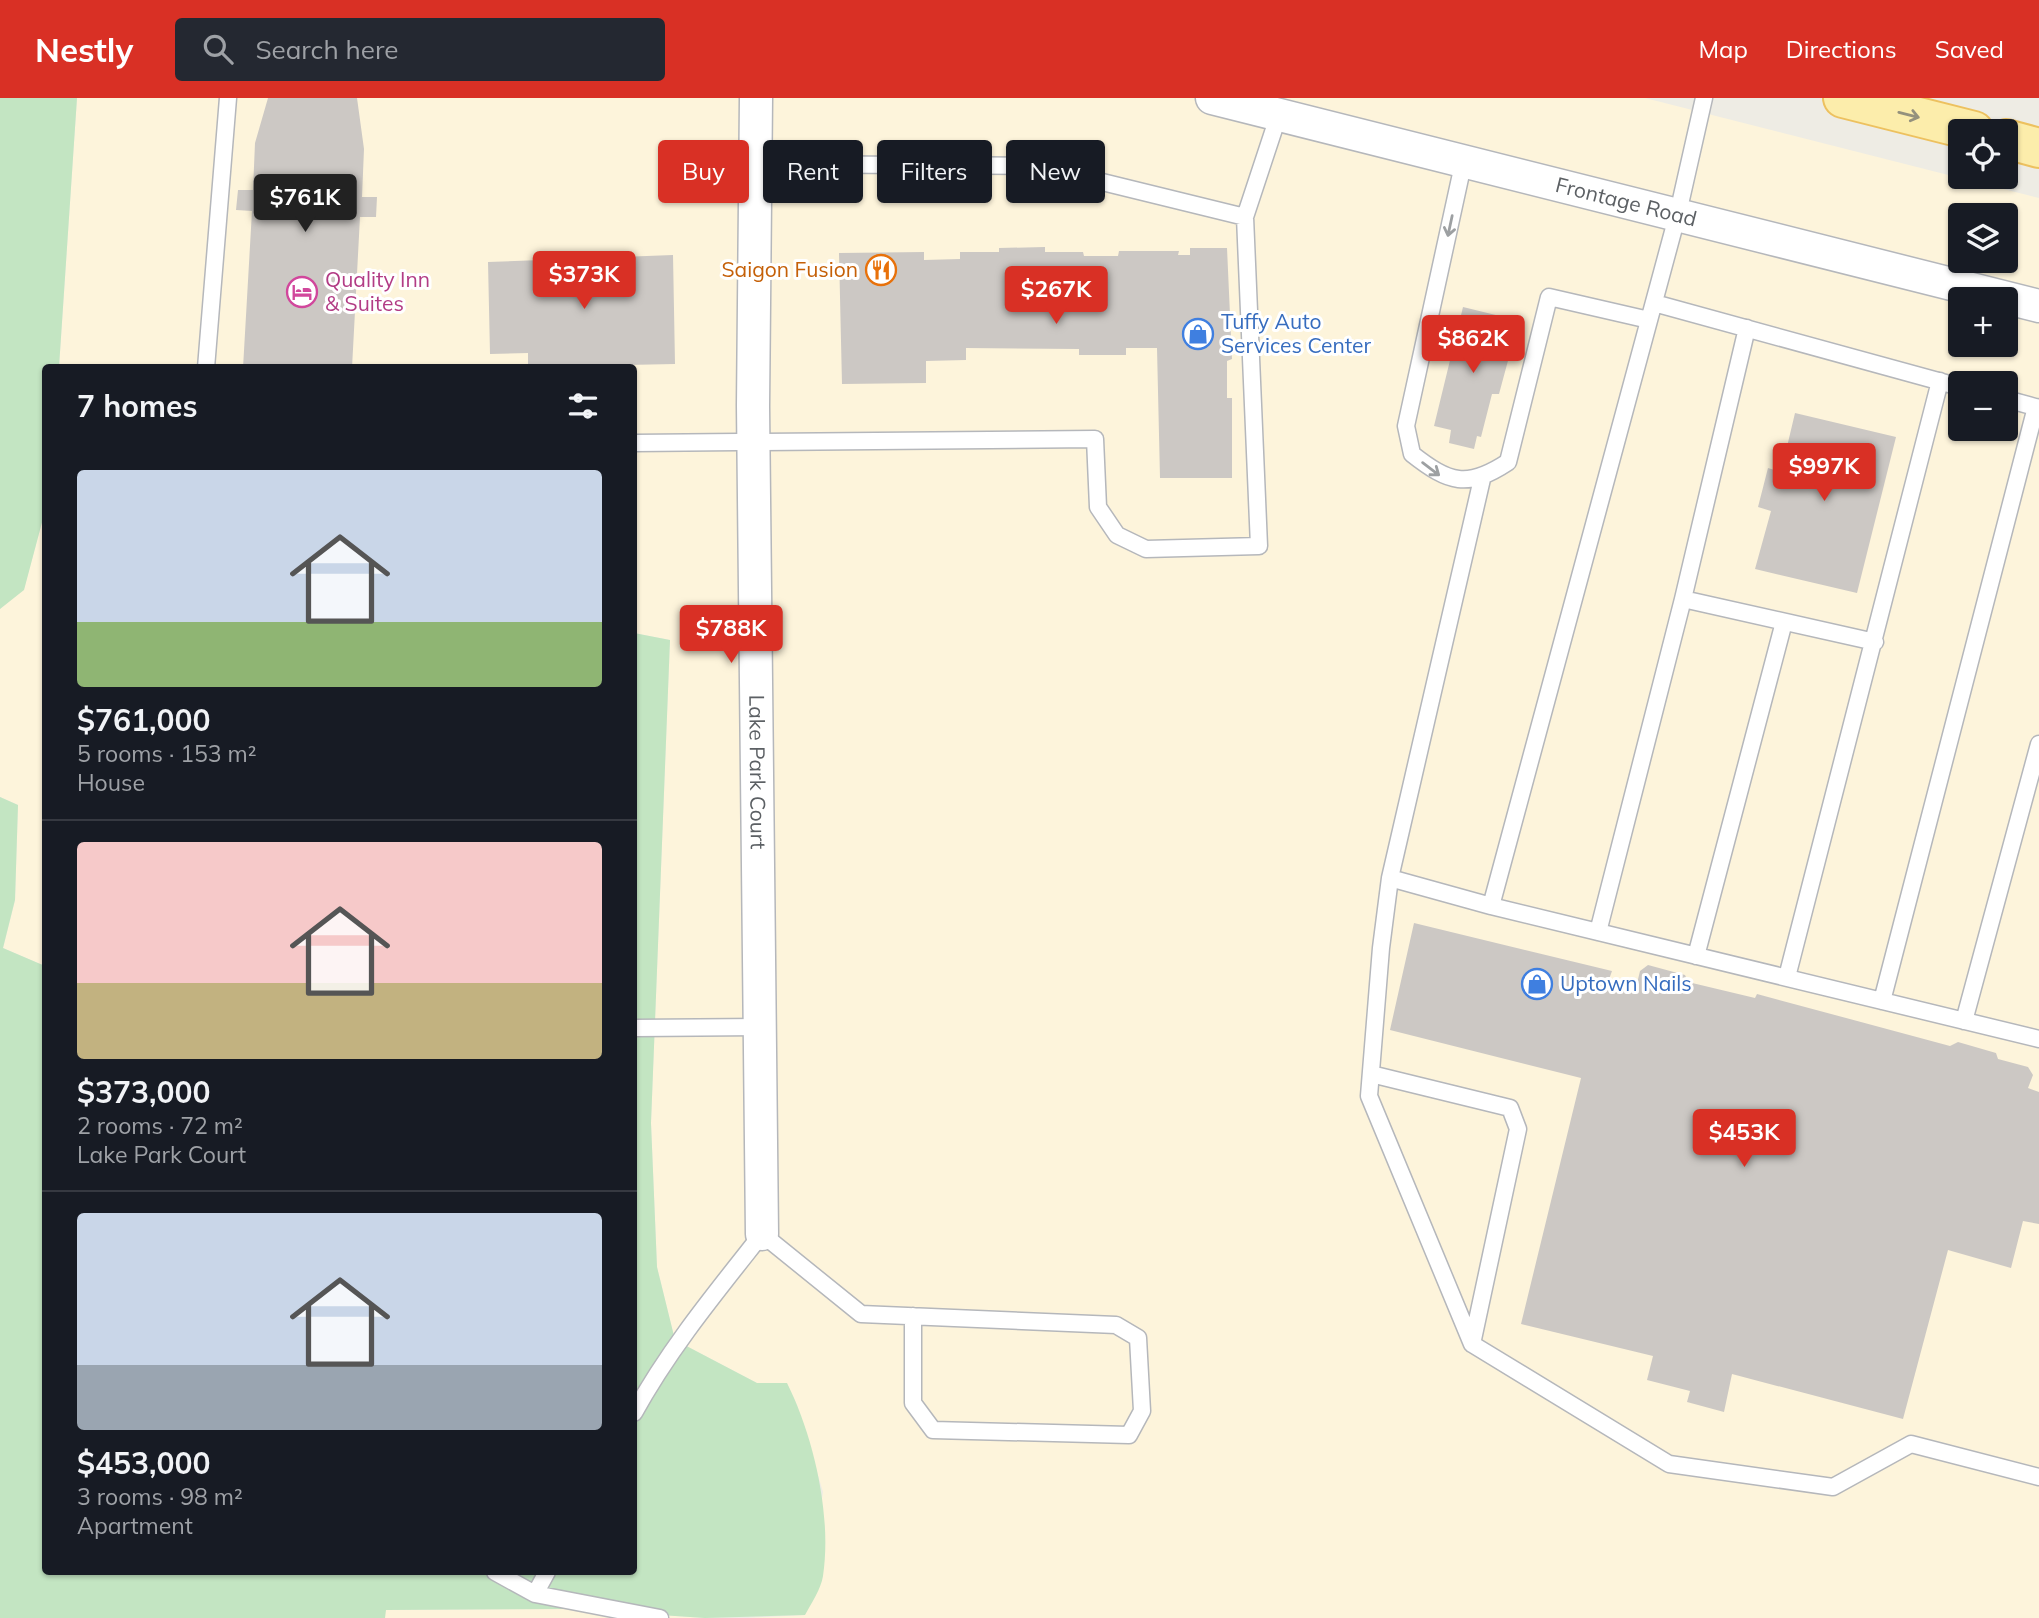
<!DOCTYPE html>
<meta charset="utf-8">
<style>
body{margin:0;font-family:Mulish,sans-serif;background:#242831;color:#f1f3f6;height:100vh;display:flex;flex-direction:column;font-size:26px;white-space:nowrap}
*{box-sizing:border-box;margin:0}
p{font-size:23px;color:#9ea1a6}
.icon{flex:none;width:38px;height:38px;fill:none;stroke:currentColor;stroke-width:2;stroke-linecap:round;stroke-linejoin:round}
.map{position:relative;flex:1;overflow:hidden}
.drawer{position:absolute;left:42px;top:266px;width:595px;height:1211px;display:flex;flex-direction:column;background:#171b24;border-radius:7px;box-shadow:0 2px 5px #0004}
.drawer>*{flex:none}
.banner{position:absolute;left:658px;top:42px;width:665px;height:63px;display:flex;gap:14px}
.controls{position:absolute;left:1948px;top:21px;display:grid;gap:14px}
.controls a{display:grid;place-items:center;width:70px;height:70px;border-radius:7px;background:#171b24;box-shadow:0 2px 5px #0004;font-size:35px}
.price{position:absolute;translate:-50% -60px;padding:0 16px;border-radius:7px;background:#d93025;color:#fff;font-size:23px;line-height:46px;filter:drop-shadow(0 2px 4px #0008)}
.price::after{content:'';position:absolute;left:50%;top:42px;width:21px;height:16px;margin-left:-10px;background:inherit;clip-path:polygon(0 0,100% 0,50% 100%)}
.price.current{background:#222;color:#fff}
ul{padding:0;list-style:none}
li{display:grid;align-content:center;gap:14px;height:371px;padding:0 35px}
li+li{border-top:2px solid #363941}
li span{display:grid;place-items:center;height:217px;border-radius:7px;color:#555}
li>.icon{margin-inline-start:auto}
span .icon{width:126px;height:126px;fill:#fffc;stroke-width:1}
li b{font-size:30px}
h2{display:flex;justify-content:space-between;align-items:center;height:84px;padding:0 35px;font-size:30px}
.pill{padding:0 24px;border-radius:7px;background:#171b24;box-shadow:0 2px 5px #0004;font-size:24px;line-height:63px}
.pill.current{background:#d93025;color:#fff}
header{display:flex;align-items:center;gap:42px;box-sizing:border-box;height:98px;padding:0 35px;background:#d93025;color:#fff}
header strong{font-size:33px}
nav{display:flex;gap:38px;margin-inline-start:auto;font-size:24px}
.search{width:490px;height:63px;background:#242831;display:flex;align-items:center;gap:18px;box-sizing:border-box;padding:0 24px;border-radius:7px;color:#9ea1a6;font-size:26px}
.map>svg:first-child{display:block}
</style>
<header>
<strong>Nestly</strong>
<div class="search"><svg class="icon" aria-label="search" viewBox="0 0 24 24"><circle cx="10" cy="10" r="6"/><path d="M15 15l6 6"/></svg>Search here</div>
<nav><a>Map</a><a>Directions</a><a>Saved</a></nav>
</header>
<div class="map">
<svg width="2039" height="1520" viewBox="0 0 2039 1520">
<rect width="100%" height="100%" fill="#eeece4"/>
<path fill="#fdf4db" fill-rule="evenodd" d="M77 0H1645L2039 100V1520H747L805 1517 823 1394 797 1307 787 1286 757 1285 675 1242 657 1169 651 1025 670 542 634 535V270H59ZM1960 117H2006V163H1960ZM1960 201H2006V247H1960ZM1960 285H2006V331H1960Z
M45 413V868L3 850 15 802 18 707 0 699V511L24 491Z
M570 1511 705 1520H385V1512Z"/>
<path fill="#c3e5c2" d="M0 0H77L59 269 46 270 45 413 24 492 0 511Z
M634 535 670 542 651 1025 657 1169 675 1242 757 1285H787C814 1339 832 1418 823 1478 821 1491 811 1506 805 1517L705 1520 570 1511 386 1512 385 1520H0V699L18 707 15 802 3 850 45 868 46 1474H634Z"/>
<path fill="#ccc8c4" d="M268 0H357L364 51 362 99H377L376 119H360L352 270H243L252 113 236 112 238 92H253L255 45Z
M1045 149V154H1083L1084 158H1118L1119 153H1179L1178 157H1190V150H1227L1232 261 1227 263V300H1232V380H1160L1157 250H1126V257H1079V251L966 250V262L926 263V285L842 286 839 155 924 154V162L960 161V154H999V150Z
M673 157 675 266 528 269V255L490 256 488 164Z
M1463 209 1512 221 1503 258 1509 259 1499 296H1492L1481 339 1477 338 1474 351 1449 345 1451 332 1434 328Z
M1795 315 1896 339 1857 495 1755 471 1771 413 1758 409 1768 370 1781 374Z
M1414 825 1612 873 1607 887 1635 894 1640 873 1648 867 1685 877 1688 884 1755 900 1757 896 1950 948 1958 944 1996 955 1998 961 2028 969 2033 977 2028 990 2039 994V1126L2023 1123 2011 1170 1948 1152 1903 1321 1732 1276 1724 1314 1687 1304 1690 1293 1647 1282 1653 1258 1521 1226 1581 980 1390 932Z"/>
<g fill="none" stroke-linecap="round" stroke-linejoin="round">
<g stroke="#b5b7bb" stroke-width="19">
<path id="lane" d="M1704 0 1678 115 1491 808 2039 941
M1464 62 1406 328 1412 356C1449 385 1467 391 1508 364L1549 199 1649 222
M753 66 1037 68 1245 119 1279 16
M1654 205 1960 289
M206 270 228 0
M2006 301 2039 310
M634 345 1095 341 1098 409 1117 437 1146 451 1259 448 1245 119
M1683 501 1875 544
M1390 780 1482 381
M1491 808 1390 780 1381 850 1369 998 1472 1246 1669 1366 1833 1389 1911 1346 2039 1379
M1598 834 1683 501 1747 230
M1696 858 1784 524
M1787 879 1940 283
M1882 903 2036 309
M1964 923 2039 646
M634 930 762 929
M1371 976 1510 1010 1518 1031 1472 1246
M634 1315C669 1251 717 1193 762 1136L861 1216 1116 1227 1138 1240 1142 1313 1129 1337 933 1332 913 1305V1218
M495 1474 535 1496 660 1520
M535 1496 547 1474"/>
</g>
<g stroke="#b5b7bb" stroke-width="35">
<g id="street">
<path id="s1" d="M756 0 753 308 762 1136"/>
<path id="s2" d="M1212 0 2039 208"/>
</g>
</g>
<g stroke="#edc15f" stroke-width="42">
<path id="primary" d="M1843 0 1974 33
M2006 41 2039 50"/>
</g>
<use href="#lane" stroke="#fff" stroke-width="16"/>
<use href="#street" stroke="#fff" stroke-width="32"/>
<use href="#primary" stroke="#fcedab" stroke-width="38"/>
</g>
<defs><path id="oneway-shaft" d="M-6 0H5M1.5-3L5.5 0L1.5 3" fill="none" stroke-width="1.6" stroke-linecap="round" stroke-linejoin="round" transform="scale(1.75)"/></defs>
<use stroke="#94917d" href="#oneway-shaft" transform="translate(1909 17) rotate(14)"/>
<g stroke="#9da0a2">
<use href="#oneway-shaft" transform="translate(1450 128) rotate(102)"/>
<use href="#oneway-shaft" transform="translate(1431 371) rotate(37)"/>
</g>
<defs>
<g id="restaurant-ring" transform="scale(1.575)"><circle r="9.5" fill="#fff" stroke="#e8710a" stroke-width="1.5"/><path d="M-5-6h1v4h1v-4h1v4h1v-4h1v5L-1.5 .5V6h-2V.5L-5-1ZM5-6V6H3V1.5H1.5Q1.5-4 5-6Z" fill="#e8710a"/></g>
<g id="hotel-ring" transform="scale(1.575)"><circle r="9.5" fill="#fff" stroke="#d1479c" stroke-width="1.5"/><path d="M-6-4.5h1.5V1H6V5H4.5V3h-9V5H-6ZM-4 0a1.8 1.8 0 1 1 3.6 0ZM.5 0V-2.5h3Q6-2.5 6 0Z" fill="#d1479c"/></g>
<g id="shop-ring" transform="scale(1.575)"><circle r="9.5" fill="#fff" stroke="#3f7fe0" stroke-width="1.5"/><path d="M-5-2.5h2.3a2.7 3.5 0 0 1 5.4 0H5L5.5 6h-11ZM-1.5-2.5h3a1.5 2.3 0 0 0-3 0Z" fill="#3f7fe0"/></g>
</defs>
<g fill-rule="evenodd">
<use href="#restaurant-ring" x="881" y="172"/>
<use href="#hotel-ring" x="302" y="194"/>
<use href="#shop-ring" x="1198" y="236"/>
<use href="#shop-ring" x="1537" y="886"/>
</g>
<g text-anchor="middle" stroke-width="6" stroke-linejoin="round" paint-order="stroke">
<g font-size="21" fill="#5c6064" stroke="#fff">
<text dy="7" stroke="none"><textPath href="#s2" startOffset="427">Frontage Road</textPath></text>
<text dy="7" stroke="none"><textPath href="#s1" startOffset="674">Lake Park Court</textPath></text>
</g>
<g font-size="21" fill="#c56008" stroke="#fff" text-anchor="end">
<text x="858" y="179">Saigon Fusion</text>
</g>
<g font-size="21" fill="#b23c85" stroke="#fff" text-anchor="start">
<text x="325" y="189">Quality Inn<tspan x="325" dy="24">&amp; Suites</tspan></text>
</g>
<g font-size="21" fill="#366cbe" stroke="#fff" text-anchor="start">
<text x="1221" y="231">Tuffy Auto<tspan x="1221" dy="24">Services Center</tspan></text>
<text x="1560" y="893">Uptown Nails</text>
</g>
</g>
</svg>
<div class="controls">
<a><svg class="icon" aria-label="locate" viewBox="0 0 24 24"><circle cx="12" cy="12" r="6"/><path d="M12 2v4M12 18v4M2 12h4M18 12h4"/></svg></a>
<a><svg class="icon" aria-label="layers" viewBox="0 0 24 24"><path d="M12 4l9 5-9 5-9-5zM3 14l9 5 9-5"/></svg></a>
<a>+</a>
<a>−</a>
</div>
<b class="price current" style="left:305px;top:136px">$761K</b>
<b class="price" style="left:584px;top:213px">$373K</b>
<b class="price" style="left:1056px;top:228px">$267K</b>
<b class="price" style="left:1473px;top:277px">$862K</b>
<b class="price" style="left:1824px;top:405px">$997K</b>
<b class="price" style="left:731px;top:567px">$788K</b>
<b class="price" style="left:1744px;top:1071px">$453K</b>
<div class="banner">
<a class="pill current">Buy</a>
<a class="pill">Rent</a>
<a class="pill">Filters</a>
<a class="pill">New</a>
</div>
<section class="drawer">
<h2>7 homes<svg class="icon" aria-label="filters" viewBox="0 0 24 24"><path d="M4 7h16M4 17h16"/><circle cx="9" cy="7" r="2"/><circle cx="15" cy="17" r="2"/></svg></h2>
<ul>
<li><span style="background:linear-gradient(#c9d6e8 70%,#8fb573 0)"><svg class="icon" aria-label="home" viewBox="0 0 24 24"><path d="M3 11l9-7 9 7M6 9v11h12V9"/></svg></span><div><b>$761,000</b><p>5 rooms · 153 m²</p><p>House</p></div></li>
<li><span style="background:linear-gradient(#f6c9c9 65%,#c2b280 0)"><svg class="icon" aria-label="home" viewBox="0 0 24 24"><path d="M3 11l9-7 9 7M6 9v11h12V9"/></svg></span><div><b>$373,000</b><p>2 rooms · 72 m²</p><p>Lake Park Court</p></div></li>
<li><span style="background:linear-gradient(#c9d6e8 70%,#9aa5b1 0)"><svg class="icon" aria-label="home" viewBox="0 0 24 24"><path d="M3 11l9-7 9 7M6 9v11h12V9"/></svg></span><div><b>$453,000</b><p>3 rooms · 98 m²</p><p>Apartment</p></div></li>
</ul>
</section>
</div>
